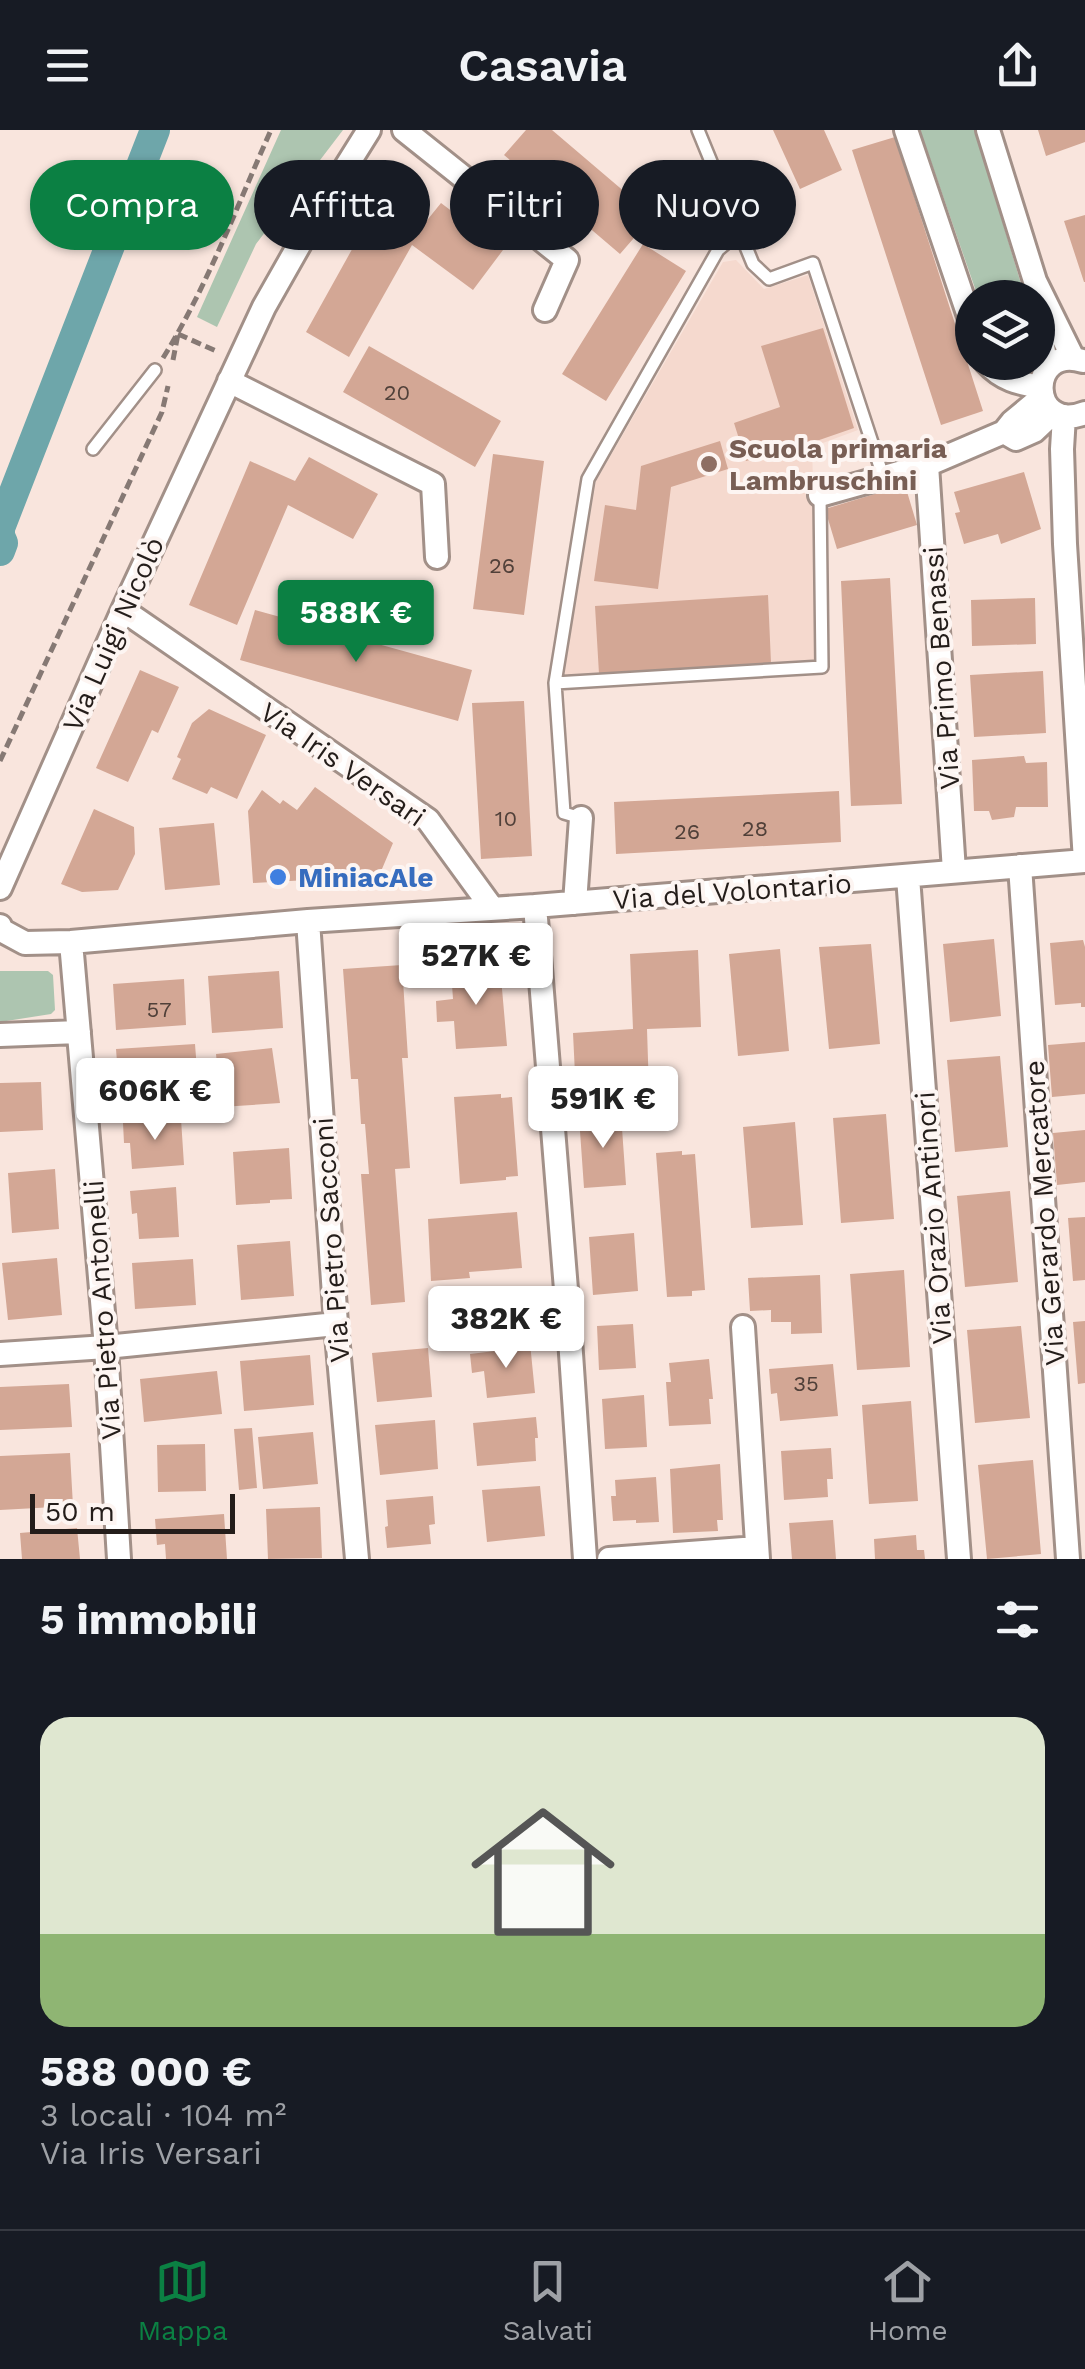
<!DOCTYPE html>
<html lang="it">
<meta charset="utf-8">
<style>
body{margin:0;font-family:"Work Sans",sans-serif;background:#20242c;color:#f1f3f6;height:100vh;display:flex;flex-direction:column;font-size:38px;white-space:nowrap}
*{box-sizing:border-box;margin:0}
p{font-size:32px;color:#9ea1a6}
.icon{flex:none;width:55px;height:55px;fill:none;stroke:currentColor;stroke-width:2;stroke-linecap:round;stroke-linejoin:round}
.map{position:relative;height:1429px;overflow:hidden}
.details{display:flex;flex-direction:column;background:#171b24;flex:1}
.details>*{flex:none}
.hud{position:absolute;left:30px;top:30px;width:1025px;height:90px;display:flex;gap:20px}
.controls{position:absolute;left:955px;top:150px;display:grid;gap:20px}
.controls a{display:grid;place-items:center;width:100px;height:100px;border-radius:50%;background:#171b24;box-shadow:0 2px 8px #0004;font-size:50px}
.scale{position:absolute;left:30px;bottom:25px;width:205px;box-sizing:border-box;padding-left:10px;border:5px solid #241d1a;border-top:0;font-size:28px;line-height:35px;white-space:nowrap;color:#241d1a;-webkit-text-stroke:8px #fdf5f2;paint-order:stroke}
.price{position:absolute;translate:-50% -85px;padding:0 22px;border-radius:10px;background:#fff;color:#222;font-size:32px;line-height:65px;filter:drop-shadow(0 2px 5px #0008)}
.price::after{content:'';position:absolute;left:50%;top:60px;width:30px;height:22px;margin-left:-15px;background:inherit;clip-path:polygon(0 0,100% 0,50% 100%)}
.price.selected{background:#0b8043;color:#fff}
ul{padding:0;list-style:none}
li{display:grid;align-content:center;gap:20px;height:530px;padding:0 40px}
li span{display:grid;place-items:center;height:310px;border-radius:30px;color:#555}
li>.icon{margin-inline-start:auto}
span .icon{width:180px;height:180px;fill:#fffc;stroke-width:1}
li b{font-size:42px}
h2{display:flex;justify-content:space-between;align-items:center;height:120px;padding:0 40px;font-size:42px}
.chip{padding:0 35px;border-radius:45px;background:#171b24;box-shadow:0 2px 8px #0004;font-size:35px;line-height:90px}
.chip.selected{background:#0b8043;color:#fff}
header{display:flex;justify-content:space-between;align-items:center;height:130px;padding:0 40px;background:#171b24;font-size:45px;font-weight:600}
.dock{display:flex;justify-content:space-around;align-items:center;height:140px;border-top:2px solid #363941;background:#171b24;font-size:28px;color:#9ea1a6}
.dock a{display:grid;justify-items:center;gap:5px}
.dock .selected{color:#0b8043}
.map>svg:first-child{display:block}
</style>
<header><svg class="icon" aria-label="menu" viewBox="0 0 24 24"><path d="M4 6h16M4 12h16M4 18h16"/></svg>Casavia<svg class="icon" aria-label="share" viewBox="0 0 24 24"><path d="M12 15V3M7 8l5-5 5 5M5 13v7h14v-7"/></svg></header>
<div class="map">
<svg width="1085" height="1429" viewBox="0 0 1085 1429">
<rect width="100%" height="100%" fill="#f9e5dd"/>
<path fill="#f5d9ce" d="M736 130 764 159 808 145 858 300 812 317 818 532 563 547 596 351 723 132Z"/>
<path fill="#adc5b0" d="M281 0H343L256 114 217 197 197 187Z
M920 0H975L1025 167H978Z
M0 841H48L53 845 55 880 51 884 0 892Z"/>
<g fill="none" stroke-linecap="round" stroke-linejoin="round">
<path stroke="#6ea6aa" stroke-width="30" d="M0 421 3 413 0 406V398L155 0"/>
</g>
<path fill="#d3a795" d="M526 0H552L653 86 620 124 504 25Z
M773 0H824L842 40 800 59Z
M1038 0H1085V12L1046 26Z
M895 7 983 281 941 295 852 20Z
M380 69 424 94 441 73 503 120 473 160 412 115 349 227 306 202Z
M1085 85V152H1084L1064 91Z
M643 114 686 141 606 271 562 244Z
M823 198 854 298 776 325 775 322 746 331 734 293 780 277 761 216Z
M369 216 501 291 475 337 343 262Z
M720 311 728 339 671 357 658 459 594 451 605 375 636 380 641 336Z
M493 324 544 331 524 485 473 479Z
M309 327 378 364 353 409 288 375 237 495 189 475 250 331 295 351Z
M1024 342 1041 399 1001 414 998 404 964 414 955 383 960 382 954 362Z
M905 355 917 395 837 419 825 379Z
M890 448 902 674 851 676 841 451Z
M768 465 771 533 599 544 595 476Z
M1035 468 1036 514 972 516 971 470Z
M255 480 472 540 458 591 240 530Z
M140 540 179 557 158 603 152 600 128 652 96 638Z
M1043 541 1046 603 974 607 970 545Z
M524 571 532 726 481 729 472 573Z
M209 579 266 605 237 669 211 657 207 664 172 649 181 629 177 627 192 593Z
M1024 626 1026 633 1047 632 1048 677H1016L1014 687 992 690 989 681H974L972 630Z
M315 657 393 713 379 746 253 753 248 681 262 660 280 674 283 670 297 680Z
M839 661 841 712 616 724 614 672Z
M94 679 134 697 135 724 118 760 82 762 61 754Z
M214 693 220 755 165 760 159 698Z
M994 809 1001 886 950 892 943 814Z
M1083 810 1085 817V877H1081V873L1055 875 1050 813Z
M871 814 880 914 829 919 819 817Z
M780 819 789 921 738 926 729 824Z
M698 820 701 897 647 899 649 961 576 965 573 903 633 899 630 824Z
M402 835 408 928H402L410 1038 395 1039 405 1172 371 1175 361 1044H369L365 994H361L358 949H351L343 839Z
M500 836 507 916 456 919 454 891 437 892 436 871 453 869 451 840Z
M279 841 283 898 212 903 208 846Z
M184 849 186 895 116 900 113 854Z
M1085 912V964L1052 967 1048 915Z
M195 914 199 966 120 971 116 919Z
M272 918 280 973 221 977 216 924Z
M1000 926 1008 1017 955 1022 947 930Z
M41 952 43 1000 0 1002V953Z
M501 964V968L512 967 518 1046 506 1047V1050L460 1054 454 967Z
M621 984 626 1055 584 1058 579 987Z
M886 984 894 1089 841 1093 833 988Z
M181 989 184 1035 132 1039 130 1013H124L123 993Z
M795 992 803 1095 751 1098 743 997Z
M1085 1000V1052L1057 1055 1053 1003Z
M289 1018 292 1069 270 1070V1073L236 1075 233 1022Z
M682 1021V1025L695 1024 705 1160 692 1161V1166L667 1167 656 1023Z
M55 1039 59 1099 12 1103 8 1043Z
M176 1057 179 1107 139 1109 137 1083 132 1084 130 1061Z
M1010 1061 1018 1152 965 1157 957 1066Z
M517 1082 522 1138 469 1142 470 1148 431 1151 428 1089Z
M1085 1087V1150L1073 1151 1068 1088Z
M634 1103 638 1161 593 1165 589 1107Z
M290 1111 294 1166 241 1170 237 1115Z
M57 1128 62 1185 8 1190 2 1133Z
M193 1129 196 1175 135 1179 132 1133Z
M904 1140 910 1237 857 1240 850 1144Z
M820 1145 822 1203 791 1204V1192H771V1180L750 1181 748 1148Z
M1085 1191V1253L1078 1254 1073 1192Z
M633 1194 636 1238 599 1240 597 1196Z
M1021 1196 1030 1288 975 1293 967 1200Z
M530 1213 535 1263 487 1268 484 1241 472 1243 470 1224 503 1220V1216Z
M428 1218 432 1267 377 1272 372 1223Z
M310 1225 314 1275 244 1281 240 1231Z
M709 1229 713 1269H709L711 1294 669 1296 666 1252H671L669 1233Z
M833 1234 838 1286 780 1291 777 1263 771 1264 769 1239Z
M217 1241 222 1284 144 1292 140 1249Z
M69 1254 72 1297 0 1300V1257Z
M644 1265 647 1317 605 1319 602 1269Z
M911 1271 918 1371 869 1374 862 1275Z
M536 1287 538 1308H535L536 1331 477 1336 473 1293Z
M435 1290 438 1339 380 1345 375 1295Z
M252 1298 257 1358 239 1360 234 1299Z
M313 1302 318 1354 263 1359 258 1307Z
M205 1314 206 1361 158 1362 157 1315Z
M831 1318 833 1349H827L828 1367 784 1370 781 1321Z
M70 1323 73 1376 0 1380V1326Z
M1033 1330 1041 1424 987 1429 978 1335Z
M720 1334 723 1390H717L718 1401 673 1403 670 1339Z
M656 1347 659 1392 636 1393V1390L613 1391 611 1366H616L615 1350Z
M540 1356 545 1406 487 1412 482 1360Z
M433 1366 435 1394 429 1395 431 1414 387 1418 385 1397 388 1396 386 1370Z
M320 1377 322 1428 268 1429 266 1379Z
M224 1384 227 1429H166L165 1414 157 1415 155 1389Z
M833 1390 836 1429H792L789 1393Z
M77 1398 80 1429H22L20 1403Z
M916 1405 917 1420H924L925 1429H875L874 1409Z"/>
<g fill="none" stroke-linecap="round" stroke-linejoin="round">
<g stroke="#a29088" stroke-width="16">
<path id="service" d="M698 0 753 134 769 149 813 133 883 346
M93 319 155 240
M555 553 822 537 820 365
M581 688 564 683 555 553 588 349 718 120 739 102"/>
</g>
<g stroke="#a29088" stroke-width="28">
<path id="minor" d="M404 0 567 130 545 180
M906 0 972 195
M988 0 1035 151 1073 228
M1038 188 1047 239
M1083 231C1026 214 1029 305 1085 283
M986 232C1002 250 1018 253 1041 257
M229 251 433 354 437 427
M1004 302 1016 309 1034 301 1054 282
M927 335 954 741
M820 365 927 335 1004 302 1012 292 1042 267
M123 480 428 690 492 778
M1020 736 1068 1429
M908 747 959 1429
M0 758 123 480 264 177 319 80 369 0
M575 773 581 688
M535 776 570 1209 585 1429
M308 791 336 1194 357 1429
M0 796 1 800 25 813 71 812 308 791 535 776 1085 731 1065 414 1062 319 1064 286
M71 812 106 1217 119 1429
M0 905 79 902
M743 1197 758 1429
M0 1224 106 1217 336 1194
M609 1429 757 1418"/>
</g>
<path stroke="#867974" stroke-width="5" stroke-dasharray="10 5" stroke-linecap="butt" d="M178 204 216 221
M163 228C207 157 237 76 271 0
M173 230 178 204
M0 631 162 282 168 256"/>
<use href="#service" stroke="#fff" stroke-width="11"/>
<use href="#minor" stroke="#fff" stroke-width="22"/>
</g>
<circle fill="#8d6e63" stroke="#fdf5f2" stroke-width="4" cx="709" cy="334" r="10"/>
<circle fill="#3f7fe0" stroke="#fdf5f2" stroke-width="4" cx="278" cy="747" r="10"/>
<g text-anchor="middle" stroke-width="8" stroke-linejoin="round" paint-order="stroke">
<g font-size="22" fill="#504039">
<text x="397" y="270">20</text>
<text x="502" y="443">26</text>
<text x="506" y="696">10</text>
<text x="755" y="706">28</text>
<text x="687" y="709">26</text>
<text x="159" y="887">57</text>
<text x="806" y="1261">35</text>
</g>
<g font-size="28" font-weight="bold" fill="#785e54" stroke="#fdf5f2" text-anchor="start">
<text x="729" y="328">Scuola primaria<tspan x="729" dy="32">Lambruschini</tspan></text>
</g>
<g font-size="28" fill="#241d1a" stroke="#fdf5f2">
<text transform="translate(113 504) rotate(-66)" y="10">Via Luigi Nicolò</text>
<text transform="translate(941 538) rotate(-94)" y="10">Via Primo Benassi</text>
<text transform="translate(343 634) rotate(35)" y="10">Via Iris Versari</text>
<text transform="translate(732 761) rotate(-4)" y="10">Via del Volontario</text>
<text transform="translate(1044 1083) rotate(-94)" y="10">Via Gerardo Mercatore</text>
<text transform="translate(933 1088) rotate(-94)" y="10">Via Orazio Antinori</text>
<text transform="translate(331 1110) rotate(-94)" y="10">Via Pietro Sacconi</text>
<text transform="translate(102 1180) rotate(-94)" y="10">Via Pietro Antonelli</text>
</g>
<g font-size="28" font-weight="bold" fill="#366cbe" stroke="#fdf5f2" text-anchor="start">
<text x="298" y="757">MiniacAle</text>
</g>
</g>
</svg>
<div class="controls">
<a><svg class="icon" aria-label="layers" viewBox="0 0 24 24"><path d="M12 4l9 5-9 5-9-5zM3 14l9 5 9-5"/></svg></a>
</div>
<div class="scale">50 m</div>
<b class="price selected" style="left:356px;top:535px">588K €</b>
<b class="price" style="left:476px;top:878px">527K €</b>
<b class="price" style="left:155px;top:1013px">606K €</b>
<b class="price" style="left:603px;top:1021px">591K €</b>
<b class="price" style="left:506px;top:1241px">382K €</b>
<div class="hud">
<a class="chip selected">Compra</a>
<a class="chip">Affitta</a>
<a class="chip">Filtri</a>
<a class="chip">Nuovo</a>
</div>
</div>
<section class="details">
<h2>5 immobili<svg class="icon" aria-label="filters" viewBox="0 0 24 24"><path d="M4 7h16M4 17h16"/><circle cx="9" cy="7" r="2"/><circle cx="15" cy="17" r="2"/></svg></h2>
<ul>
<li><span style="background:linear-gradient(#dfe7d0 70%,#8fb573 0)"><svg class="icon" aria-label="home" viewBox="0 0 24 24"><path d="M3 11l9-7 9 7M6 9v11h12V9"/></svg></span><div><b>588 000 €</b><p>3 locali · 104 m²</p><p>Via Iris Versari</p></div></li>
</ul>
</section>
<nav class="dock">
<a class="selected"><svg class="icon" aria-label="map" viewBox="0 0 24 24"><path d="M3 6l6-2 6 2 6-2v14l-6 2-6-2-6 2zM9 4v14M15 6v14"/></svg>Mappa</a>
<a><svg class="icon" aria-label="saved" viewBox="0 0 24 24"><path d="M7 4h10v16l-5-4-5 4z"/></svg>Salvati</a>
<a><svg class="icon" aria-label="home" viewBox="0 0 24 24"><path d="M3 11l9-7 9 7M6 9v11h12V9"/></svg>Home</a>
</nav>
